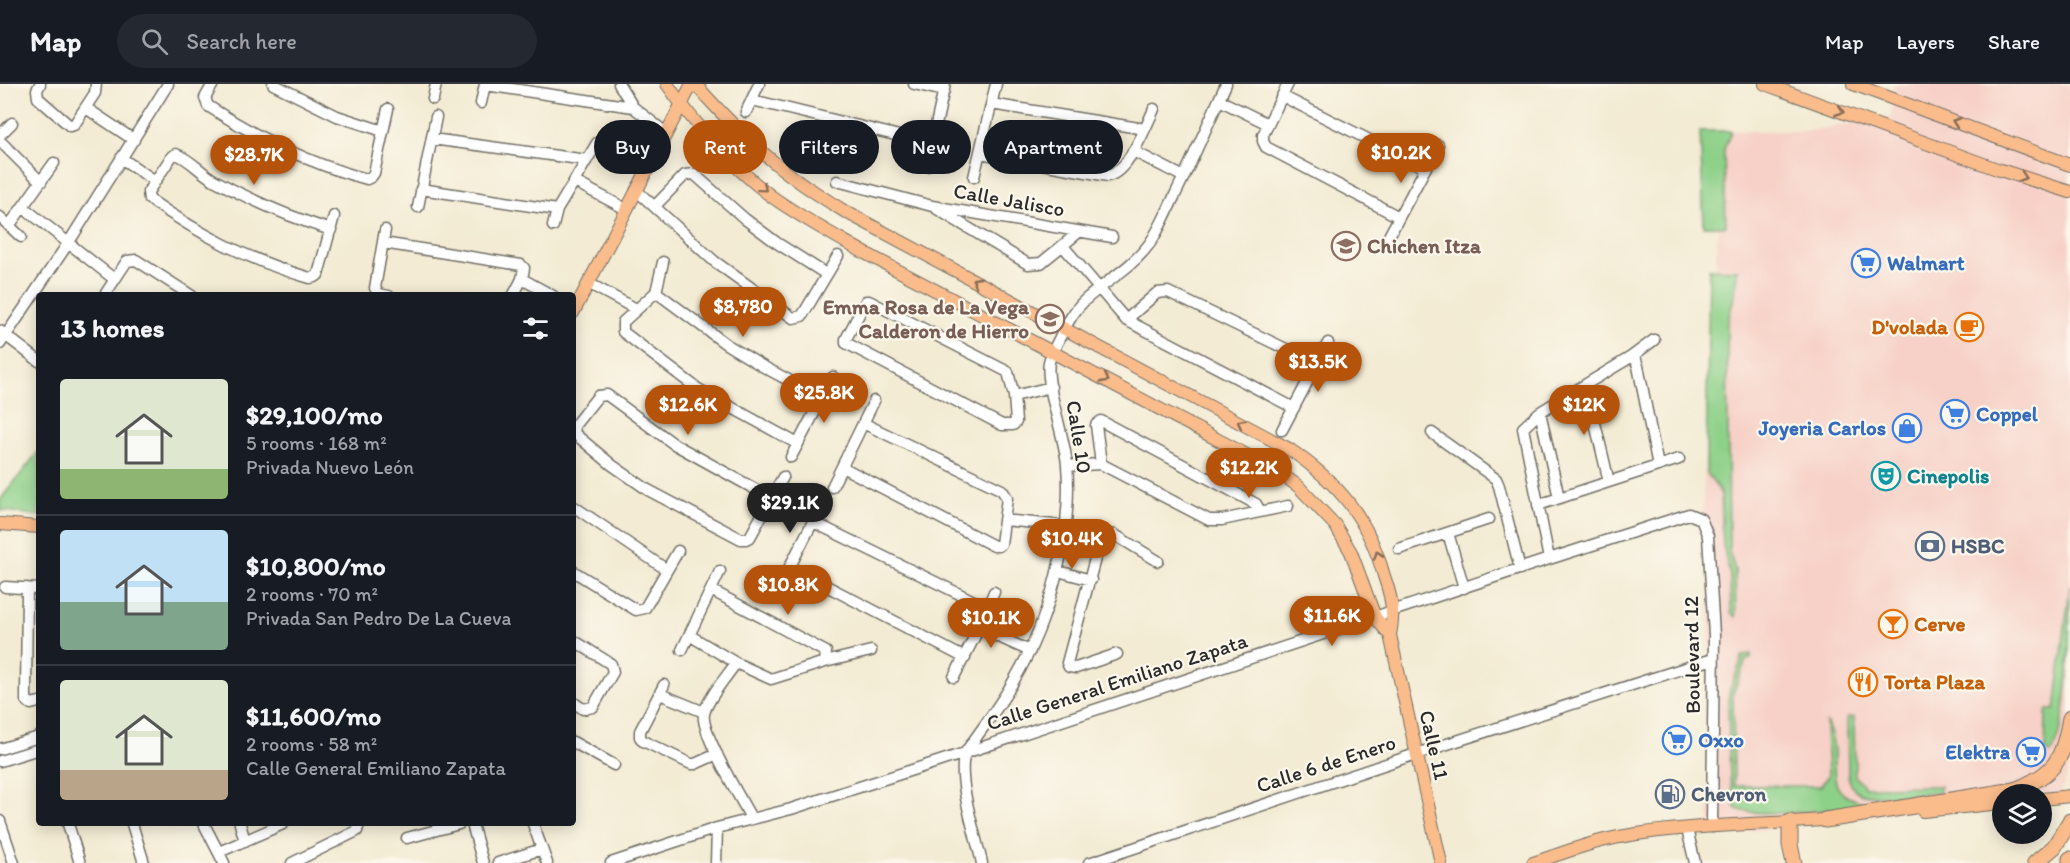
<!DOCTYPE html>
<meta charset="utf-8">
<style>
body{margin:0;font-family:Itim,sans-serif;background:#242831;color:#f1f3f6;height:100vh;display:flex;flex-direction:column;font-size:22px;white-space:nowrap}
*{box-sizing:border-box;margin:0}
p{font-size:20px;color:#9ea1a6}
.icon{flex:none;width:33px;height:33px;fill:none;stroke:currentColor;stroke-width:2;stroke-linecap:round;stroke-linejoin:round}
.map{position:relative;flex:1;overflow:hidden}
.details{position:absolute;left:36px;top:208px;width:540px;height:534px;display:flex;flex-direction:column;background:#171b24;border-radius:6px;box-shadow:0 3px 15px #0003}
.details>*{flex:none}
.hud{position:absolute;left:594px;top:36px;width:570px;height:54px;display:flex;gap:12px}
.controls{position:absolute;left:1992px;top:700px;display:grid;gap:12px}
.controls a{display:grid;place-items:center;width:60px;height:60px;border-radius:50%;background:#171b24;box-shadow:0 3px 15px #0003;font-size:30px}
.price{position:absolute;translate:-50% -51px;padding:0 14px;border-radius:21px;background:#b45309;color:#fff;font-size:20px;line-height:39px;filter:drop-shadow(0 2px 3px #0008)}
.price::after{content:'';position:absolute;left:50%;top:36px;width:18px;height:14px;margin-left:-9px;background:inherit;clip-path:polygon(0 0,100% 0,50% 100%)}
.price.selected{background:#222;color:#fff}
ul{padding:0;list-style:none}
li{display:flex;align-items:center;gap:18px;height:150px;padding:0 24px}
li+li{border-top:2px solid #363941}
li span{display:grid;place-items:center;flex:none;width:168px;height:120px;border-radius:6px;color:#555}
li>.icon{margin-inline-start:auto}
span .icon{width:72px;height:72px;fill:#fffc;stroke-width:1}
li b{font-size:26px}
h2{display:flex;justify-content:space-between;align-items:center;height:72px;padding:0 24px;font-size:26px}
.pill{padding:0 21px;border-radius:27px;background:#171b24;box-shadow:0 3px 15px #0003;font-size:21px;line-height:54px}
.pill.selected{background:#b45309;color:#fff}
header{display:flex;align-items:center;gap:36px;box-sizing:border-box;height:84px;padding:0 30px;background:#171b24;border-bottom:2px solid #363941}
header strong{font-size:28px}
nav{display:flex;gap:33px;margin-inline-start:auto;font-size:21px}
.search{width:420px;height:54px;background:#242831;display:flex;align-items:center;gap:15px;box-sizing:border-box;padding:0 21px;border-radius:33px;color:#9ea1a6;font-size:22px}
.map>svg:first-child{display:block}
</style>
<header>
<strong>Map</strong>
<div class="search"><svg class="icon" aria-label="search" viewBox="0 0 24 24"><circle cx="10" cy="10" r="6"/><path d="M15 15l6 6"/></svg>Search here</div>
<nav><a>Map</a><a>Layers</a><a>Share</a></nav>
</header>
<div class="map">
<svg width="2070" height="779" viewBox="0 0 2070 779">
<rect width="100%" height="100%" fill="#fbf7ec"/>
<filter id="ink" filterUnits="userSpaceOnUse"><feTurbulence type="fractalNoise" baseFrequency=".0167" numOctaves="2"/><feDisplacementMap in="SourceGraphic" scale="12" xChannelSelector="R" yChannelSelector="G"/><feConvolveMatrix kernelMatrix="1 2 1 2 8 2 1 2 1" color-interpolation-filters="sRGB"/></filter>
<filter id="wash" filterUnits="userSpaceOnUse"><feTurbulence type="fractalNoise" baseFrequency=".008" numOctaves="4" result="noise"/><feDisplacementMap in="SourceGraphic" scale="24" xChannelSelector="R" yChannelSelector="G"/><feGaussianBlur stdDeviation="1.35" result="paint"/><feColorMatrix in="noise" values="0 0 0 0 0 0 0 0 0 0 0 0 0 0 0 0 0 1.4 0 .05"/><feComposite in="paint" operator="in"/></filter>
<g filter="url(#wash)">
<rect width="100%" height="100%" fill="#f3ebd3"/>
<path fill="#f7d1c7" d="M1894 0H2070V682L2060 711H2002L1833 738 1709 751 1710 455 1702 432 1722 70 1731 47H1810L1891 32Z"/>
<path fill="#8dd088" stroke="#5c7e5a" stroke-width="1.5" d="M1700 47H1731L1724 66 1726 142H1704Z
M1709 185 1737 186 1735 210 1727 240 1729 467 1735 486 1736 533 1731 529 1730 492 1723 461 1721 410 1707 389 1706 382Z
M39 367V432L0 426V416Z
M2070 502C2070 531 2070 654 2050 670L2045 666 2046 630 2047 626H2055Z
M1751 570V575L1746 576 1733 609 1734 702H1821L1828 691 1826 638C1849 682 1808 714 1882 721 1853 723 1756 736 1735 724L1730 696 1728 616 1730 605 1743 572Z
M1854 633 1855 692 1865 703 1940 702V708C1922 709 1871 716 1858 708 1851 704 1850 698 1848 692L1847 634Z"/>
</g>
<g filter="url(#ink)">
<g fill="none" stroke-linecap="round" stroke-linejoin="round">
<g stroke="#716e66" stroke-width="13">
<path id="minor" d="M40 0 37 6 38 14 70 42 74 41 95 9 96 0
M213 0 205 14 208 22C258 54 309 80 367 95L371 93 374 89 388 25
M273 0 337 32 383 47
M619 0 633 23 666 49
M914 0 944 7
M1288 0 1263 51V57L1266 63 1399 133
M485 1 633 23
M1282 12 1425 84
M433 15 436 0
M752 16 932 60
M1219 16 1268 40
M481 19 485 0
M991 20 1145 45
M86 24 134 56
M746 28 759 0
M0 51 12 39
M432 55 587 76
M0 57 41 98
M1133 67 1184 93
M980 69 1108 92C1128 88 1146 43 1154 25
M121 74 155 97
M927 82 945 0
M974 93 996 0
M837 97 932 122 1112 153
M575 98 626 125
M421 105 557 126
M636 106 714 177 793 234 802 232 838 172
M655 122 685 91 694 90 745 135 777 159 826 190
M23 123 114 195
M418 123 436 33
M937 125 1028 180 1041 179 1079 148
M0 133 21 153
M9 142 54 79
M553 142 557 126 597 59
M331 146C290 133 252 117 214 96 201 89 190 75 176 70L172 72 148 108 149 115C201 151 248 176 310 194L315 193 318 191 334 132
M385 146 375 204 379 210 389 212
M1389 152 1438 61
M383 159 521 181 524 184 522 195 513 212
M1063 162 1126 236 1294 324
M663 178 656 208 623 238V248L698 305 798 360
M522 195 553 212
M588 199 636 225
M656 208 726 260 762 282 822 314
M104 212 127 177 136 176 192 212
M866 217H869L1008 288 1014 312 1016 338 1013 341H1002L846 259V255Z
M1126 236 1157 209 1168 208 1317 280
M0 247 39 277
M0 260 69 158 168 0
M1631 273 1636 276 1638 282 1658 382
M1586 301 1609 398
M1014 312 1051 303
M1540 328 1559 414
M1282 346 1328 259
M1432 349 1496 395 1499 402 1520 485
M791 373 833 293
M1101 380 1096 341 1101 337 1256 420 1260 427
M1067 382 1101 380 1209 436H1222L1288 422
M842 383 994 462H998L1001 460 1007 414 1002 406 863 339
M832 403 874 317
M771 414 674 360 607 311 598 312 574 342 575 350 612 381 648 406 741 455H746L750 453 783 393
M1538 421 1679 375
M573 422 667 486
M1004 436 1064 442
M813 438 988 524
M1448 449 1464 504
M1399 465 1489 435
M1549 475 1523 344 1540 328 1631 273 1654 256
M790 483 965 574
M573 487 636 526 645 524 678 467
M1058 487 1091 496
M782 498 824 416
M5 503 39 505
M27 504 26 616 31 620 39 618
M711 506 826 568 825 578
M979 544 1030 567
M689 551 736 579 771 595 825 578 871 567
M573 556 611 580 613 588 593 623 583 625 573 618
M682 566 720 487
M1117 570 1076 584 1069 583 1067 579 1100 456 1106 450 1115 451 1158 477
M736 579C727 592 707 615 704 630 700 648 741 715 751 734
M954 593 979 544 994 508
M664 601 640 647V653L643 657 691 680H695L717 670
M660 610 704 628
M573 658 614 681
M0 665 39 653
M0 677 39 665
M0 737 14 779
M68 740 80 779
M132 740 144 779
M204 740 224 779
M240 740 245 757
M472 740 483 779
M533 740 547 779
M1687 745 1695 779
M407 754 459 740
M219 768 283 740
M292 779 357 747 359 740
M498 779 542 765
M611 779 717 744 791 725 965 669 1549 475 1689 430 1701 435 1708 452 1714 551 1712 743
M716 779 717 744
M982 779C976 752 956 694 965 669 981 646 999 623 1013 598 1049 538 1073 451 1067 381 1065 353 1045 302 1049 278 1051 270 1056 261 1060 253 1067 240 1074 226 1085 216 1106 197 1133 183 1150 159 1159 146 1166 130 1173 115 1192 77 1209 38 1226 0
M1089 779 1416 670 1713 575"/>
</g>
<g stroke="#716e66" stroke-width="14">
<path id="major" d="M667 0C696 42 730 81 771 112 800 133 832 150 863 168L1277 387 1298 402 1335 441 1351 468 1375 533 1390 551
M695 0C726 35 759 69 797 96 812 107 828 117 844 127L1289 365C1339 399 1368 434 1384 492 1388 503 1392 516 1392 528 1393 535 1391 544 1390 551L1441 779
M1765 0 1997 85 2070 108
M1853 0 2070 81
M573 229 692 0
M0 440 39 443
M2042 715 2070 712
M1923 727 2002 719
M1533 779C1563 769 1593 757 1625 752 1693 740 1765 741 1834 735"/>
</g>
<g stroke="#716e66" stroke-width="17">
<path id="highway" d="M1825 736 2015 706C2055 690 2063 676 2070 634
M1790 738V761L1794 779
M2035 779 2054 763 2070 737
M2070 779V775"/>
</g>
<use href="#minor" stroke="#fff" stroke-width="10"/>
<use href="#major" stroke="#fabc8b" stroke-width="12"/>
<use href="#highway" stroke="#fabc8b" stroke-width="15"/>
</g>
<defs><path id="oneway-chevron" d="M-2-3.5L2.5 0L-2 3.5" fill="none" stroke-width="1.6" stroke-linecap="round" stroke-linejoin="round" transform="scale(1.5)"/></defs>
<g stroke="#886c56">
<use href="#oneway-chevron" transform="translate(1840 27) rotate(20)"/>
<use href="#oneway-chevron" transform="translate(1956 38) rotate(-160)"/>
<use href="#oneway-chevron" transform="translate(2023 93) rotate(18)"/>
<use href="#oneway-chevron" transform="translate(763 104) rotate(40)"/>
<use href="#oneway-chevron" transform="translate(976 197) rotate(-152)"/>
<use href="#oneway-chevron" transform="translate(1105 295) rotate(28)"/>
<use href="#oneway-chevron" transform="translate(1241 339) rotate(-152)"/>
<use href="#oneway-chevron" transform="translate(1378 471) rotate(-109)"/>
</g>
</g>
<defs>
<g id="school-ring" transform="scale(1.5)"><circle r="9.5" fill="#fbf7ec" stroke="#8d6e63" stroke-width="1.5"/><path d="M0-5L7-2L0 1L-7-2ZM-4 1L0 2.5L4 1V4Q0 6-4 4Z" fill="#8d6e63"/></g>
<g id="supermarket-ring" transform="scale(1.5)"><circle r="9.5" fill="#fbf7ec" stroke="#3f7fe0" stroke-width="1.5"/><path d="M-6-5.5h2.5l.6 2H6L4.5 2H-2.5L-4.4-4H-6ZM-1.5 3.2a1.3 1.3 0 1 0 .1 0ZM3 3.2a1.3 1.3 0 1 0 .1 0Z" fill="#3f7fe0"/></g>
<g id="cafe-ring" transform="scale(1.5)"><circle r="9.5" fill="#fbf7ec" stroke="#e8710a" stroke-width="1.5"/><path d="M-5.5-4.5H6V0H3Q3 3.5 0 3.5H-2.5Q-5.5 3.5-5.5 0ZM3-3.2v2h1.7v-2ZM-6 4.5H4V6H-6Z" fill="#e8710a"/></g>
<g id="shop-ring" transform="scale(1.5)"><circle r="9.5" fill="#fbf7ec" stroke="#3f7fe0" stroke-width="1.5"/><path d="M-5-2.5h2.3a2.7 3.5 0 0 1 5.4 0H5L5.5 6h-11ZM-1.5-2.5h3a1.5 2.3 0 0 0-3 0Z" fill="#3f7fe0"/></g>
<g id="theatre-ring" transform="scale(1.5)"><circle r="9.5" fill="#fbf7ec" stroke="#0f9aa8" stroke-width="1.5"/><path d="M-5-5.5Q0-4 5-5.5V0Q5 5 0 6Q-5 5-5 0ZM-3.3-2.5H-1v1.5H-3.3ZM1-2.5H3.3v1.5H1ZM-2.8 1Q0 5.5 2.8 1Z" fill="#0f9aa8"/></g>
<g id="bank-ring" transform="scale(1.5)"><circle r="9.5" fill="#fbf7ec" stroke="#5c6f8a" stroke-width="1.5"/><path d="M-6-4H6V4H-6ZM0-2.3a2.3 2.3 0 1 0 0 4.6a2.3 2.3 0 1 0 0-4.6Z" fill="#5c6f8a"/></g>
<g id="bar-ring" transform="scale(1.5)"><circle r="9.5" fill="#fbf7ec" stroke="#e8710a" stroke-width="1.5"/><path d="M-6-5H6L.8 .8V4.5H3.5V6h-7V4.5H-.8V.8Z" fill="#e8710a"/></g>
<g id="restaurant-ring" transform="scale(1.5)"><circle r="9.5" fill="#fbf7ec" stroke="#e8710a" stroke-width="1.5"/><path d="M-5-6h1v4h1v-4h1v4h1v-4h1v5L-1.5 .5V6h-2V.5L-5-1ZM5-6V6H3V1.5H1.5Q1.5-4 5-6Z" fill="#e8710a"/></g>
<g id="fuel-ring" transform="scale(1.5)"><circle r="9.5" fill="#fbf7ec" stroke="#5c6f8a" stroke-width="1.5"/><path d="M-5.5-6h7V0h2V4h1.3V-2.5L3-4.5l.8-.8L6-3V5H2.5V1h-1V6h-7ZM-4.2-4.7v3.2H.2V-4.7Z" fill="#5c6f8a"/></g>
</defs>
<g fill-rule="evenodd">
<use href="#school-ring" x="1346" y="162"/>
<use href="#supermarket-ring" x="1866" y="179"/>
<use href="#school-ring" x="1050" y="235"/>
<use href="#cafe-ring" x="1969" y="243"/>
<use href="#supermarket-ring" x="1955" y="330"/>
<use href="#shop-ring" x="1907" y="344"/>
<use href="#theatre-ring" x="1886" y="392"/>
<use href="#bank-ring" x="1930" y="462"/>
<use href="#bar-ring" x="1893" y="540"/>
<use href="#restaurant-ring" x="1863" y="598"/>
<use href="#supermarket-ring" x="1677" y="656"/>
<use href="#supermarket-ring" x="2031" y="668"/>
<use href="#fuel-ring" x="1670" y="710"/>
</g>
<g text-anchor="middle" stroke-width="4.5" stroke-linejoin="round" paint-order="stroke">
<g font-size="21" fill="#2b2b2b" stroke="#fbf7ec">
<text transform="translate(1009 116) rotate(10)" y="7">Calle Jalisco</text>
<text transform="translate(1079 353) rotate(81)" y="7">Calle 10</text>
<text transform="translate(1692 571) rotate(-91)" y="7">Boulevard 12</text>
<text transform="translate(1117 598) rotate(-18)" y="7">Calle General Emiliano Zapata</text>
<text transform="translate(1434 661) rotate(77)" y="7">Calle 11</text>
<text transform="translate(1326 680) rotate(-18)" y="7">Calle 6 de Enero</text>
</g>
<g font-size="21" font-weight="bold" fill="#785e54" stroke="#fbf7ec" text-anchor="start">
<text x="1367" y="169">Chichen Itza</text>
<text x="1029" y="230" text-anchor="end">Emma Rosa de La Vega<tspan x="1029" dy="24">Calderon de Hierro</tspan></text>
</g>
<g font-size="21" font-weight="bold" fill="#366cbe" stroke="#fbf7ec" text-anchor="start">
<text x="1887" y="186">Walmart</text>
<text x="1976" y="337">Coppel</text>
<text x="1886" y="351" text-anchor="end">Joyeria Carlos</text>
<text x="1698" y="663">Oxxo</text>
<text x="2010" y="675" text-anchor="end">Elektra</text>
</g>
<g font-size="21" font-weight="bold" fill="#c56008" stroke="#fbf7ec" text-anchor="start">
<text x="1948" y="250" text-anchor="end">D'volada</text>
<text x="1914" y="547">Cerve</text>
<text x="1884" y="605">Torta Plaza</text>
</g>
<g font-size="21" font-weight="bold" fill="#0d838f" stroke="#fbf7ec" text-anchor="start">
<text x="1907" y="399">Cinepolis</text>
</g>
<g font-size="21" font-weight="bold" fill="#4e5e75" stroke="#fbf7ec" text-anchor="start">
<text x="1951" y="469">HSBC</text>
<text x="1691" y="717">Chevron</text>
</g>
</g>
</svg>
<div class="controls">
<a><svg class="icon" aria-label="layers" viewBox="0 0 24 24"><path d="M12 4l9 5-9 5-9-5zM3 14l9 5 9-5"/></svg></a>
</div>
<b class="price" style="left:1401px;top:100px">$10.2K</b>
<b class="price" style="left:254px;top:102px">$28.7K</b>
<b class="price" style="left:743px;top:254px">$8,780</b>
<b class="price" style="left:1318px;top:309px">$13.5K</b>
<b class="price" style="left:824px;top:340px">$25.8K</b>
<b class="price" style="left:688px;top:352px">$12.6K</b>
<b class="price" style="left:1584px;top:352px">$12K</b>
<b class="price" style="left:1249px;top:415px">$12.2K</b>
<b class="price selected" style="left:790px;top:450px">$29.1K</b>
<b class="price" style="left:1072px;top:486px">$10.4K</b>
<b class="price" style="left:788px;top:532px">$10.8K</b>
<b class="price" style="left:1332px;top:563px">$11.6K</b>
<b class="price" style="left:991px;top:565px">$10.1K</b>
<div class="hud">
<a class="pill">Buy</a>
<a class="pill selected">Rent</a>
<a class="pill">Filters</a>
<a class="pill">New</a>
<a class="pill">Apartment</a>
</div>
<section class="details">
<h2>13 homes<svg class="icon" aria-label="filters" viewBox="0 0 24 24"><path d="M4 7h16M4 17h16"/><circle cx="9" cy="7" r="2"/><circle cx="15" cy="17" r="2"/></svg></h2>
<ul>
<li><span style="background:linear-gradient(#dfe7d0 75%,#8fb573 0)"><svg class="icon" aria-label="home" viewBox="0 0 24 24"><path d="M3 11l9-7 9 7M6 9v11h12V9"/></svg></span><div><b>$29,100/mo</b><p>5 rooms · 168 m²</p><p>Privada Nuevo León</p></div></li>
<li><span style="background:linear-gradient(#bfe0f5 60%,#7fa58c 0)"><svg class="icon" aria-label="home" viewBox="0 0 24 24"><path d="M3 11l9-7 9 7M6 9v11h12V9"/></svg></span><div><b>$10,800/mo</b><p>2 rooms · 70 m²</p><p>Privada San Pedro De La Cueva</p></div></li>
<li><span style="background:linear-gradient(#dfe7d0 75%,#b9a48a 0)"><svg class="icon" aria-label="home" viewBox="0 0 24 24"><path d="M3 11l9-7 9 7M6 9v11h12V9"/></svg></span><div><b>$11,600/mo</b><p>2 rooms · 58 m²</p><p>Calle General Emiliano Zapata</p></div></li>
</ul>
</section>
</div>
